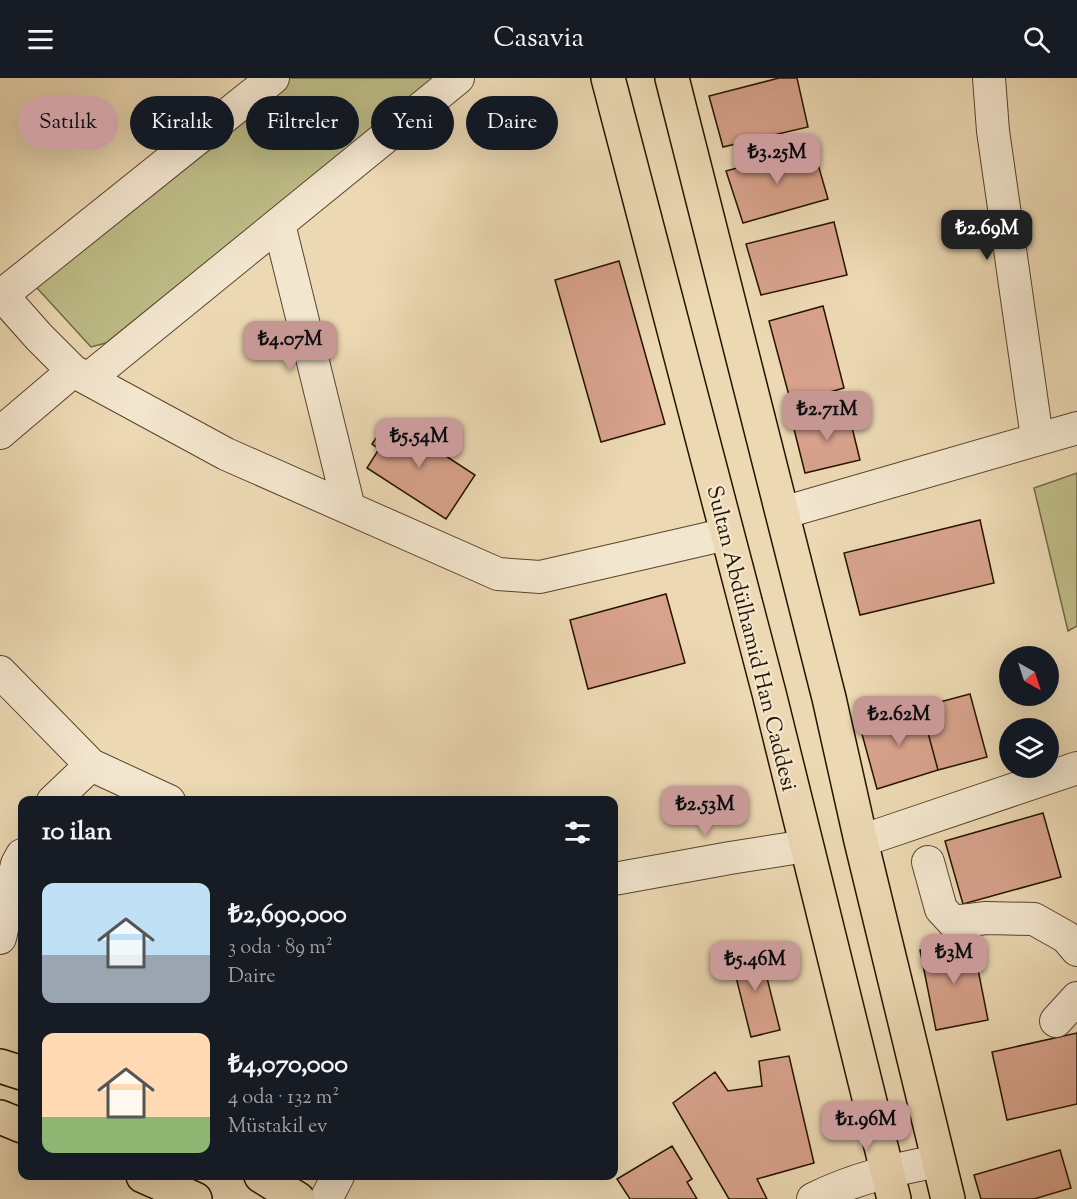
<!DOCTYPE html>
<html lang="tr">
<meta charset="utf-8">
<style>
body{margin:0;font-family:"Sorts Mill Goudy",serif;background:#242831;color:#f1f3f6;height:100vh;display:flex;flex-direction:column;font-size:22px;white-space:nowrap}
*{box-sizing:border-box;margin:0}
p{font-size:20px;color:#9ea1a6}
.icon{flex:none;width:33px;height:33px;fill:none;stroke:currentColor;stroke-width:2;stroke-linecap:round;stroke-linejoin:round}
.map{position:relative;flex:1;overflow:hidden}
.side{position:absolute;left:18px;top:718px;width:600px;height:384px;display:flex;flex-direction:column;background:#171b24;border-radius:12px;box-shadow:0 6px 24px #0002}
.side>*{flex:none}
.banner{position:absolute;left:18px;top:18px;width:600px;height:54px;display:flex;gap:12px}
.needle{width:39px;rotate:141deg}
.buttons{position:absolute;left:999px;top:568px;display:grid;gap:12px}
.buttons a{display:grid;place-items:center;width:60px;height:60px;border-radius:50%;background:#171b24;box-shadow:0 6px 24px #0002;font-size:30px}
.price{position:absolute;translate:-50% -51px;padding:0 14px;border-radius:12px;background:#c59692;color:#111;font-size:20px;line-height:39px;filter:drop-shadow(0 2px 3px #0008)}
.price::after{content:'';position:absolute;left:50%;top:36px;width:18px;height:14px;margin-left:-9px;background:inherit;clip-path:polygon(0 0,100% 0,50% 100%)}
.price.on{background:#222;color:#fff}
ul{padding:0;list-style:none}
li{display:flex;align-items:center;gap:18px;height:150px;padding:0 24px}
li span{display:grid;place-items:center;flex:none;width:168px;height:120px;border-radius:12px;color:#555}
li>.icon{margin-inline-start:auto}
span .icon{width:72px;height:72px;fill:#fffc;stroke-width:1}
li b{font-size:26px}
h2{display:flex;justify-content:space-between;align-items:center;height:72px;padding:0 24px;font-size:26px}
.tag{padding:0 21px;border-radius:27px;background:#171b24;box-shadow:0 6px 24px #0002;font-size:21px;line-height:54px}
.tag.on{background:#c59692;color:#111}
header{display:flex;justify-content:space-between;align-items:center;height:78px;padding:0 24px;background:#171b24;font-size:27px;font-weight:600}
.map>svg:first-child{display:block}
</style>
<header><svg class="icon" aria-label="menu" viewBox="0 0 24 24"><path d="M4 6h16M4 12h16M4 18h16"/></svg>Casavia<svg class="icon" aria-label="search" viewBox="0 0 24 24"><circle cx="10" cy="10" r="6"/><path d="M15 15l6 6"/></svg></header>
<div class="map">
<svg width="1077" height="1121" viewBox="0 0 1077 1121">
<rect width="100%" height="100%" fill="#ecd9b3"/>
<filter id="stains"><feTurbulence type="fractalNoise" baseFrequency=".00333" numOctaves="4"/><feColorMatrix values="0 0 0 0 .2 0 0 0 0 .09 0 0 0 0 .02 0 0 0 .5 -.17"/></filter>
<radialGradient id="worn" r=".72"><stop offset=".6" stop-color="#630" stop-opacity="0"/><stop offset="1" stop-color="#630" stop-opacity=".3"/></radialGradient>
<path fill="#bebd88" stroke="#726844" stroke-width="1.5" d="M286 0H435L106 265 91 269 37 210 36 203Z
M1077 395V548L1068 553 1034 410Z"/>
<path fill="#d8a28c" stroke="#261300" stroke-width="1.5" d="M779 0H797L808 49 723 69 709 18Z
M813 69 828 121 743 145 726 93Z
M834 144 847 197 761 217 746 166Z
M619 183 665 346 601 364 555 202Z
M823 228 844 310 791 325 769 243Z
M848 333 860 382 805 395 793 347Z
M389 341 475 397 446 441 367 390 379 371 372 366Z
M980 442 994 505 860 537 844 475Z
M666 516 685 585 588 611 570 542Z
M970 616 987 679 938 692 921 629Z
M921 629 938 692 877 711 859 645Z
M1043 735 1061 799 963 826 945 763Z
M972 861 988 942 936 952 920 872Z
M759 868 780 952 751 959 730 875Z
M1077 955V1026L1007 1042 992 974Z
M789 978 814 1085 757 1101 767 1121H729L673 1025 715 994 728 1013 762 1008 759 983Z
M672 1068 692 1101 687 1104 697 1121H630L617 1101Z
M1060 1072 1071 1110 1034 1121H981L974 1097Z"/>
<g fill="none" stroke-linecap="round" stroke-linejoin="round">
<g stroke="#58442d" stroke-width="34">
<path id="minor" d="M989 0 993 53 1037 360
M279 146 349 430
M0 215 39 259 73 293 226 376 498 496 540 499 727 456
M2 217 273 0
M88 301 458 0
M0 355 73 293
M782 435 1077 350
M0 594 91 687 169 723
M53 723 91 687
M861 763 1077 690
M928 784 941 831 953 844 986 840 1034 841 1066 859 1077 872
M614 801 730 780 806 768
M0 860 17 786 22 777
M1056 943 1077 920
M326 1121 338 1098
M813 1121C853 1101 895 1091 939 1083"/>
</g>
<g stroke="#261300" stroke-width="36">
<path id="major" d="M608 0 769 615 894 1121
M672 0 829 620 861 763 948 1121
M0 988 22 995
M0 1039 22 1048
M143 1098 195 1121
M261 1098 298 1121"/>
</g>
<use href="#minor" stroke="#f3e6ce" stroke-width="32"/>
<use href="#major" stroke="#ecd9b3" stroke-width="33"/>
</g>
<g text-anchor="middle" stroke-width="4.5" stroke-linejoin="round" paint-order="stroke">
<g font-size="22" fill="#261300" stroke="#f3e6ce">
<text transform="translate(753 560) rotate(76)" y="8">Sultan Abdülhamid Han Caddesi</text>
</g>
</g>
<rect width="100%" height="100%" filter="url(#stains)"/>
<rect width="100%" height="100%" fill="url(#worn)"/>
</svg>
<div class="buttons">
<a><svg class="needle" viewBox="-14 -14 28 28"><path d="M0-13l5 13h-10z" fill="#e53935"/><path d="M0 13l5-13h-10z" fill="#9ea1a6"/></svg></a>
<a><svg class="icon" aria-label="layers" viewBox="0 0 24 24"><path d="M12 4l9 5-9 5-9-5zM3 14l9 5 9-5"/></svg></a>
</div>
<b class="price" style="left:777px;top:107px">₺3.25M</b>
<b class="price on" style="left:987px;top:183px">₺2.69M</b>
<b class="price" style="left:290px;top:294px">₺4.07M</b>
<b class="price" style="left:827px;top:364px">₺2.71M</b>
<b class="price" style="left:419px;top:391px">₺5.54M</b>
<b class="price" style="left:899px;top:669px">₺2.62M</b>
<b class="price" style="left:705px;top:759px">₺2.53M</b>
<b class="price" style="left:954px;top:907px">₺3M</b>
<b class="price" style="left:755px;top:914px">₺5.46M</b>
<b class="price" style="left:866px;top:1074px">₺1.96M</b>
<div class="banner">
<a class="tag on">Satılık</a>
<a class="tag">Kiralık</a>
<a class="tag">Filtreler</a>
<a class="tag">Yeni</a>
<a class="tag">Daire</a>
</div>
<section class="side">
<h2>10 ilan<svg class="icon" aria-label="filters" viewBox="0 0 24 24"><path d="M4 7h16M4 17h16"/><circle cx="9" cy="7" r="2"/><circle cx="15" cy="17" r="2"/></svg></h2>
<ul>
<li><span style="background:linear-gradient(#bfe0f5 60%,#9aa5b1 0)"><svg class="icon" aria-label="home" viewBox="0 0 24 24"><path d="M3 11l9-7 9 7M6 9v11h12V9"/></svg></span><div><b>₺2,690,000</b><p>3 oda · 89 m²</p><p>Daire</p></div></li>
<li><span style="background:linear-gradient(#ffd9b3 70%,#8fb573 0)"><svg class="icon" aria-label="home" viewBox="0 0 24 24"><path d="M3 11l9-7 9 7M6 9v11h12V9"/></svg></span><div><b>₺4,070,000</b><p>4 oda · 132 m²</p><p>Müstakil ev</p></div></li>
</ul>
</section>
</div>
